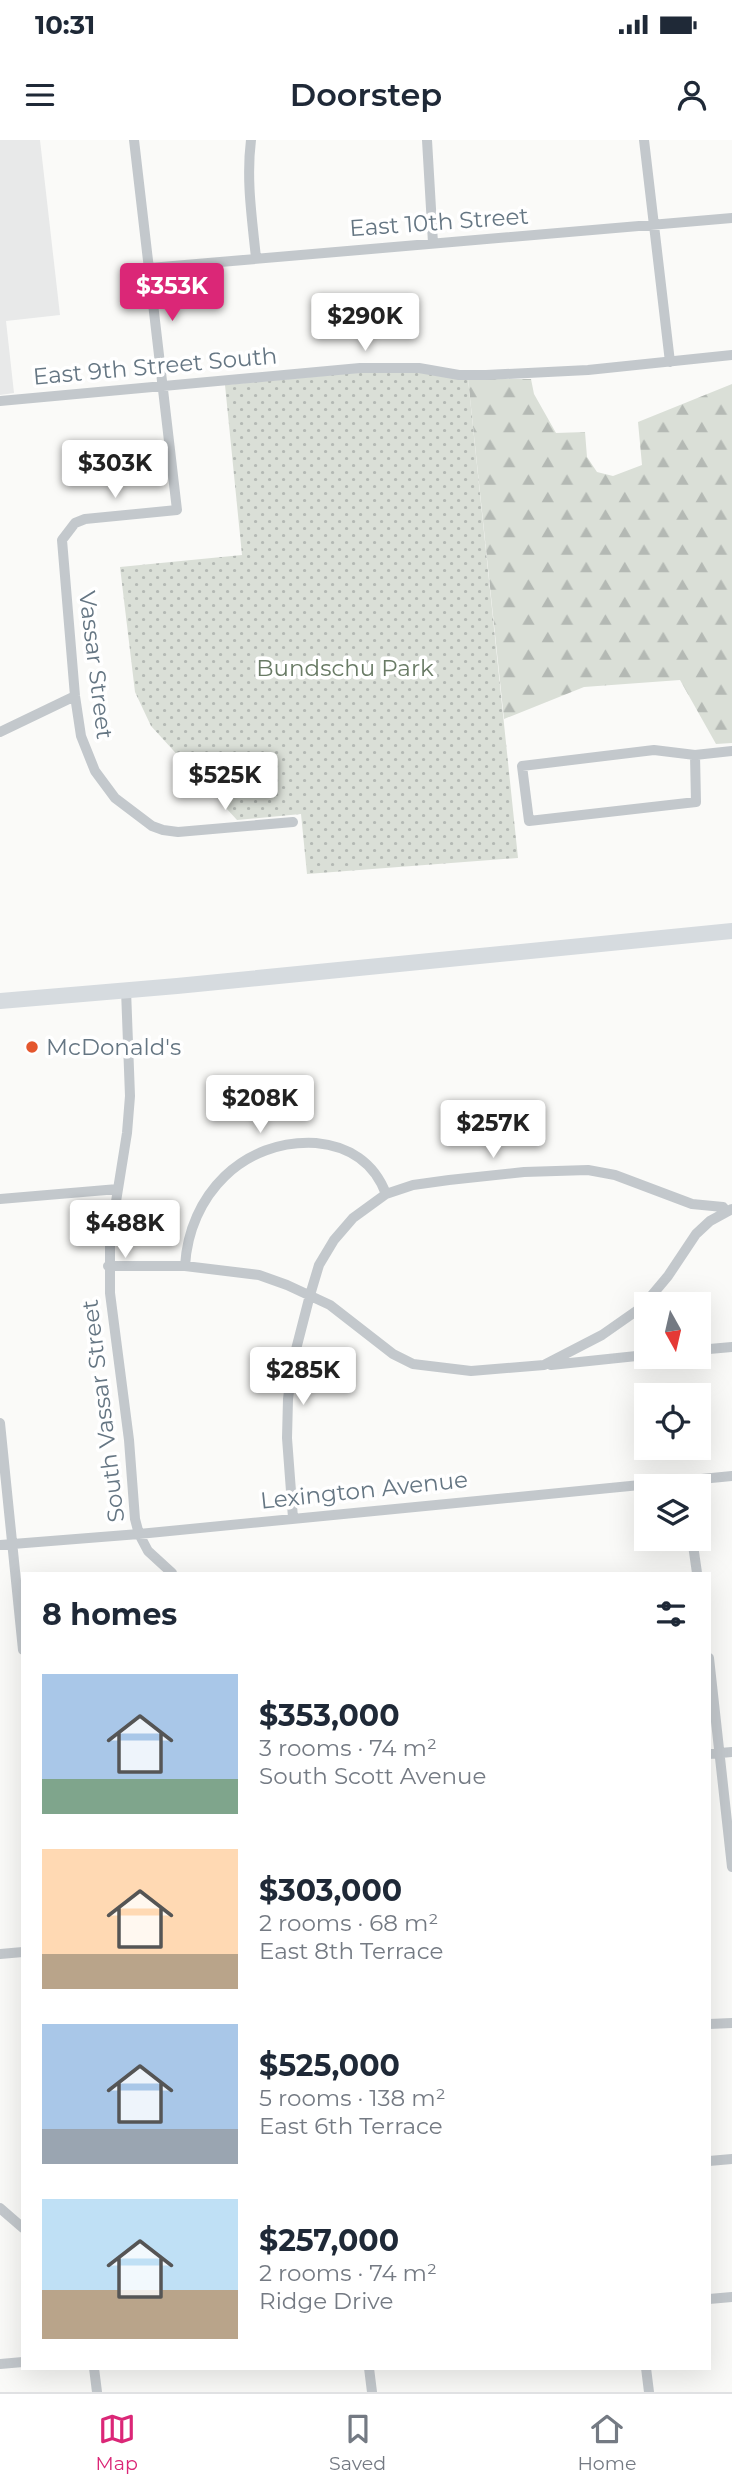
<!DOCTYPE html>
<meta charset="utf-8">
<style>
body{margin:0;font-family:Montserrat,sans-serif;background:#f6f6f7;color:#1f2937;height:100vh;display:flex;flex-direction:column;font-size:26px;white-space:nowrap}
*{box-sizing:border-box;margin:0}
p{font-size:23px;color:#747a83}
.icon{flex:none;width:38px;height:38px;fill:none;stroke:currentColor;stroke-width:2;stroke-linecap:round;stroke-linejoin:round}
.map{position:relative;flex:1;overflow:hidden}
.panel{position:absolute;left:21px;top:1432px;width:690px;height:798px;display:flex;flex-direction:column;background:#fff;border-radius:0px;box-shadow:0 7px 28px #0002}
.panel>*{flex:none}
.needle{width:46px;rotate:172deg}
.controls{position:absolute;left:634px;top:1152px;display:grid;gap:14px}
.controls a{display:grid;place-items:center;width:77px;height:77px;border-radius:0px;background:#fff;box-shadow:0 7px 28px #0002;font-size:35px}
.price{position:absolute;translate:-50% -60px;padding:0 16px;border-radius:7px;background:#fff;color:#222;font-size:23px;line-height:46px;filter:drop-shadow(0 2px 4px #0008)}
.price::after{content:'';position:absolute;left:50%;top:42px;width:21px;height:16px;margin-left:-10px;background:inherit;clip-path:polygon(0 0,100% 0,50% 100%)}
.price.on{background:#db2777;color:#fff}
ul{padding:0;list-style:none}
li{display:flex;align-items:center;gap:21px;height:175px;padding:0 21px}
li span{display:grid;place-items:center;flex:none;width:196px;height:140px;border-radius:0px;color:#555}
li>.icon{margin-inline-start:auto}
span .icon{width:84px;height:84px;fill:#fffc;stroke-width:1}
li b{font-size:30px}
h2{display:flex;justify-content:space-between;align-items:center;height:84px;padding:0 21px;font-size:30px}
.status{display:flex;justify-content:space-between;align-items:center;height:49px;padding:0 35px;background:#fff;direction:ltr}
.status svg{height:19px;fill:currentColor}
header{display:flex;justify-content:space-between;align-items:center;height:91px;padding:0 21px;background:#fff;font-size:32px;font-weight:600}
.dock{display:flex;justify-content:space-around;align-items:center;height:98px;border-top:2px solid #e0e1e3;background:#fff;font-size:19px;color:#747a83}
.dock a{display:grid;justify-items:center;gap:4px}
.dock .on{color:#db2777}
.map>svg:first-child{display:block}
</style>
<div class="status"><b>10:31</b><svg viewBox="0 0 49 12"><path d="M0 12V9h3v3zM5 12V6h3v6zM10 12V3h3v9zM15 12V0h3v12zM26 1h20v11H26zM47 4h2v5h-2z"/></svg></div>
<header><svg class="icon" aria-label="menu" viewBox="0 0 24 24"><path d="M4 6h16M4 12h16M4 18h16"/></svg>Doorstep<svg class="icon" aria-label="person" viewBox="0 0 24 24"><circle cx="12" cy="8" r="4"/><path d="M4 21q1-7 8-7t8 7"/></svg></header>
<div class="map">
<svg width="732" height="2252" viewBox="0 0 732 2252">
<defs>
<pattern id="forest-firs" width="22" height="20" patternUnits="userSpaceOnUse" patternTransform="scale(1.75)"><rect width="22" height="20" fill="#dadfd7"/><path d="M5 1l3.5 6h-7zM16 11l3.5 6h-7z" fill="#b4b9b4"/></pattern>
<pattern id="park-dots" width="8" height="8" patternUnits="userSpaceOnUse" patternTransform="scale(1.75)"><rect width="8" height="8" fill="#dadfd7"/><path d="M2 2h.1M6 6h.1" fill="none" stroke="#b4b9b4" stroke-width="1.8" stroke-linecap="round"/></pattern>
</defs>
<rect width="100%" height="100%" fill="#fafaf8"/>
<path fill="#e8e9e9" d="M0 0H40L60 175 6 181 14 253 0 255Z"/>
<path fill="url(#forest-firs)" d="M468 239H531L534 254 556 293 585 292 587 317 597 332 613 336 642 325 638 282 732 244V603L716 604 680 540 584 547 504 579Z"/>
<path fill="url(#park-dots)" d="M420 231 468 239 518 718 307 734 301 674 237 680 151 586 135 552 120 427 242 415 225 245 353 233Z"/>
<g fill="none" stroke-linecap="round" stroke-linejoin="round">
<path stroke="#c3c8cc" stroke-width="10" d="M134 0 177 370 85 379 75 383 62 400 75 556 81 596 95 631 115 658 152 686 163 690 178 692 293 682
M251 0C246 40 252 78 256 118
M427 0 433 103
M644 0 670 222
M150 128 732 78
M0 261 360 228H419L459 235H486L588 230 732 215
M0 592 75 556
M654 610 695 615 696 662 529 681 522 626Z
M695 615 732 611
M126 850 130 956 127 993 110 1099V1153L129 1300 135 1379 139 1394 148 1411 172 1433
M0 1059 118 1049
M108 1126H185L259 1135 287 1145 330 1165 393 1214 413 1224 471 1231 544 1225 602 1195 642 1167 668 1136 696 1094 710 1081 732 1069
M185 1126C189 1055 243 999 316 1003 348 1006 374 1022 386 1054
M698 1210 732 1207
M551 1225 646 1215
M0 1283 23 1510
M293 1378 287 1298 288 1259 293 1221 310 1155 319 1125 334 1100 353 1078 386 1054 413 1045 449 1040 524 1032 588 1030 615 1035 692 1064 723 1067 726 1071
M692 1398 697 1433
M0 1405 139 1394 732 1336
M709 1518 732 1727
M709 1614 732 1612
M0 1814 23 1812
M709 1884 732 1883
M709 2021 732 2019
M0 2068 23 2088
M709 2159 732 2157
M0 2224 23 2222
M94 2228 97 2252
M369 2228 372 2252
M646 2228 649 2252"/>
<path stroke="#d6dbdf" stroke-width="16" d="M0 861 177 846 732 791"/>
</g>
<circle fill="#e4572e" stroke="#fff" stroke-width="2.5" cx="32" cy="907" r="7"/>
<g text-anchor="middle" stroke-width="7" stroke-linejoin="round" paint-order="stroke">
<g font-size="23" fill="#657683" stroke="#fff">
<text transform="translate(439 82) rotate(-4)" y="8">East 10th Street</text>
<text transform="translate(155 226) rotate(-5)" y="8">East 9th Street South</text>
<text transform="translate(96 525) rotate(83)" y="8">Vassar Street</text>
<text transform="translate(103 1271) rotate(-97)" y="8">South Vassar Street</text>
<text transform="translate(364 1350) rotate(-6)" y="8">Lexington Avenue</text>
</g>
<g font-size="23" fill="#687a64" stroke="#fff">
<text x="345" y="536">Bundschu Park</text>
</g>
<g font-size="23" fill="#657683" stroke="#fff" text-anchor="start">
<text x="46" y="915">McDonald's</text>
</g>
</g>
</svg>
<div class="controls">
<a><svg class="needle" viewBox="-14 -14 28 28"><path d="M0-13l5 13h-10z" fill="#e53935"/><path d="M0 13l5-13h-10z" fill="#747a83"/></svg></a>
<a><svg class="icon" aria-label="locate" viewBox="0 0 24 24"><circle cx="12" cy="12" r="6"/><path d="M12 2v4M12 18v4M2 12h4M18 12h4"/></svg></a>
<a><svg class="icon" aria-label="layers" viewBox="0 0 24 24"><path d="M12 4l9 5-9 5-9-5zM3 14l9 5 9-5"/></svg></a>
</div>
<b class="price on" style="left:172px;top:183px">$353K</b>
<b class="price" style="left:365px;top:213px">$290K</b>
<b class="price" style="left:115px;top:360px">$303K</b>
<b class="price" style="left:225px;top:672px">$525K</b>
<b class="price" style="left:260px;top:995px">$208K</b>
<b class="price" style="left:493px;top:1020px">$257K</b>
<b class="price" style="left:125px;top:1120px">$488K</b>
<b class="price" style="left:303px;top:1267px">$285K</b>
<section class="panel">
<h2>8 homes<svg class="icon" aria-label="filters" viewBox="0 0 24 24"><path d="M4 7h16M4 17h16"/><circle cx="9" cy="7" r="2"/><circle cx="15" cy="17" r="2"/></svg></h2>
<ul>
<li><span style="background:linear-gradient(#a9c7e8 75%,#7fa58c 0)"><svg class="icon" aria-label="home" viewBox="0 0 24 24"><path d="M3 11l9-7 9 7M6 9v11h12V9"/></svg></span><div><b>$353,000</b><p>3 rooms · 74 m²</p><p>South Scott Avenue</p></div></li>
<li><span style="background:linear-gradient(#ffd9b3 75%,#b9a48a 0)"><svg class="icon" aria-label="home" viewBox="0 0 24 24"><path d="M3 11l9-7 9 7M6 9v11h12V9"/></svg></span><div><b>$303,000</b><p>2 rooms · 68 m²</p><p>East 8th Terrace</p></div></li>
<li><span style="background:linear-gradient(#a9c7e8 75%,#9aa5b1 0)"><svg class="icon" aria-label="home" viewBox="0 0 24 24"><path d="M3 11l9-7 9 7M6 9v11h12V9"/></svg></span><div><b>$525,000</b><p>5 rooms · 138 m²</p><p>East 6th Terrace</p></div></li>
<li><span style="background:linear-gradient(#bfe0f5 65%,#b9a48a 0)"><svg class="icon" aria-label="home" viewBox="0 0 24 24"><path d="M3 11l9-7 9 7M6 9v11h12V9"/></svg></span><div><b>$257,000</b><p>2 rooms · 74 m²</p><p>Ridge Drive</p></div></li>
</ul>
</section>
</div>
<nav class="dock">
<a class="on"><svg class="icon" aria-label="map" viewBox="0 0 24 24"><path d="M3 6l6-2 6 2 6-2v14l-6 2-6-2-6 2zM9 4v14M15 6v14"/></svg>Map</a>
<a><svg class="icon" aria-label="saved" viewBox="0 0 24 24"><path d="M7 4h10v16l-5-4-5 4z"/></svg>Saved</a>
<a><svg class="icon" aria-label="home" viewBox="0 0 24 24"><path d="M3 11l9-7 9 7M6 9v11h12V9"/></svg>Home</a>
</nav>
